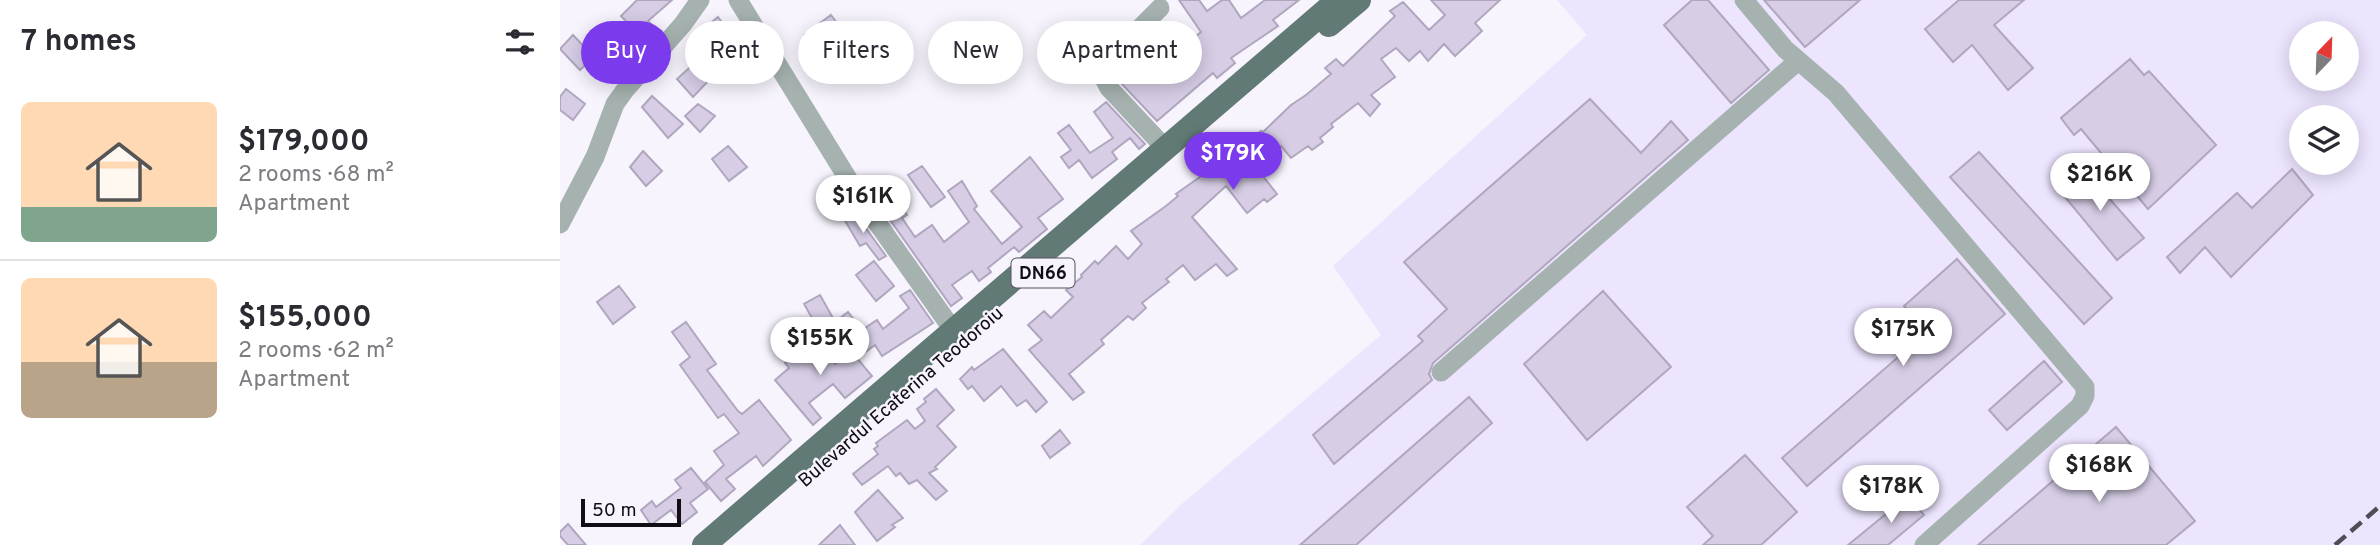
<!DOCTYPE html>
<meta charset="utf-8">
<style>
body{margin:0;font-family:Overpass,sans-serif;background:#f2f2f3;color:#2b2b33;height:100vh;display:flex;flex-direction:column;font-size:26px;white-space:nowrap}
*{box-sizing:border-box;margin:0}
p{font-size:23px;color:#7c7c81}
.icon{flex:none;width:38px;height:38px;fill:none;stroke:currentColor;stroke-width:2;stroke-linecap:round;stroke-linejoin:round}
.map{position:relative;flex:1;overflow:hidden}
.side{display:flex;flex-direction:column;background:#fff;width:560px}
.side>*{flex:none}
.guide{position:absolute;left:21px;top:21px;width:665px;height:63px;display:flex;gap:14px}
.needle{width:46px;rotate:23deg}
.controls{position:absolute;left:1729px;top:21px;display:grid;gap:14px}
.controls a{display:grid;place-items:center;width:70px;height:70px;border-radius:50%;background:#fff;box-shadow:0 4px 18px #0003;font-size:35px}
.scale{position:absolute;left:21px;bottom:18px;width:100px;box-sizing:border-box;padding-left:7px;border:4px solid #100d15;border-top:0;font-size:19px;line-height:24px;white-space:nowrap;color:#100d15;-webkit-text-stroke:5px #f7f4fe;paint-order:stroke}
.price{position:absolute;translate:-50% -60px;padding:0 16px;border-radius:24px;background:#fff;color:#222;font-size:23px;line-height:46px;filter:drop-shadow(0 2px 4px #0008)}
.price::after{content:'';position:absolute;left:50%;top:42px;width:21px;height:16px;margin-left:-10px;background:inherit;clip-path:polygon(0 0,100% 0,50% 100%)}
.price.selected{background:#7c3aed;color:#fff}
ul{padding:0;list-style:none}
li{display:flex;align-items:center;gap:21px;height:175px;padding:0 21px}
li+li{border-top:2px solid #e1e1e2}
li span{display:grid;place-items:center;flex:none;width:196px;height:140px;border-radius:10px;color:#555}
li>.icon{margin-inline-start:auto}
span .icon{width:84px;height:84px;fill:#fffc;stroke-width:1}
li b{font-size:30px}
h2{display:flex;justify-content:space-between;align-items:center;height:84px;padding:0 21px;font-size:30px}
.chip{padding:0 24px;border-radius:32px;background:#fff;box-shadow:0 4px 18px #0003;font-size:24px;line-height:63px}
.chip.selected{background:#7c3aed;color:#fff}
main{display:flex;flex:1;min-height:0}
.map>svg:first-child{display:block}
</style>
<main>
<section class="side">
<h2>7 homes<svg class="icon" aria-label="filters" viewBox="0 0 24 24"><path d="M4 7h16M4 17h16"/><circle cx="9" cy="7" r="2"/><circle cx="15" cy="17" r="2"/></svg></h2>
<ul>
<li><span style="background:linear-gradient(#ffd9b3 75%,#7fa58c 0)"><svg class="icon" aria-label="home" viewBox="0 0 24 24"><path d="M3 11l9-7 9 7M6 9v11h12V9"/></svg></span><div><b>$179,000</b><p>2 rooms · 68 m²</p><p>Apartment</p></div></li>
<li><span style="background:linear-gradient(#ffd9b3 60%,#b9a48a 0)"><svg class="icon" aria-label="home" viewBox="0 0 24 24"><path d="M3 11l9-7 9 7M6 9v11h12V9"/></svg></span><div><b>$155,000</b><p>2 rooms · 62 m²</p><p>Apartment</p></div></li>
</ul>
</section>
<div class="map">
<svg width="1820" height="545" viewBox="0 0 1820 545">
<rect width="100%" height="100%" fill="#f7f4fe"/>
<path fill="#ede4fe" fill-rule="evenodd" d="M997 0H1820V545H580L623 503 821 335 773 266 1027 35ZM1741 33H1787V79H1741ZM1741 117H1787V163H1741Z"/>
<path fill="#d7cee6" stroke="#b0a7bf" stroke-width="2" d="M77 0H112L88 21 92 25 80 36 61 16Z
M619 0H639L647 11 662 0H669L681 18 705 0H739L713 20 718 26 671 58 675 63 657 78 653 73 597 121 559 81 556 74 591 44 593 46 612 30 625 45 641 32Z
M871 0H940L915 23 922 31 895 56 884 44 868 61 860 51 849 61 836 48 821 59 835 77 811 95 820 104 810 116 798 103 771 124 773 127 760 138 763 142 752 150 748 146 731 158 721 146 695 166 717 194 707 202 704 199 687 213 666 186 632 217 677 269 667 276 656 264 635 280 623 265 606 279 609 282 582 303 586 308 573 320 568 316 541 340 544 344 509 374 524 392 513 400 469 350 482 340 468 325 484 311 491 318 513 297 506 290 522 277 521 275 535 261 538 264 556 246 568 259 582 244 571 231 606 206 618 196 616 194 637 179 671 157 669 154 679 146 680 148 701 131 703 132 731 105 746 95 771 74 765 68 776 59 783 66 835 16 830 11 843 2 869 30 885 15Z
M1132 0H1148L1209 70 1171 103 1104 25Z
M1204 0H1300L1245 47Z
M1399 0H1464L1434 25 1473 68 1448 90 1412 45 1393 62 1365 29Z
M271 15 287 36 258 56 244 35Z
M158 17 180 45 188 40 194 49 175 63 171 57 133 97 117 79 139 59 130 49 151 31 147 26Z
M13 35 34 57 20 70 0 49Z
M1570 59 1584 75 1589 71 1656 145 1588 209 1521 129 1514 135 1501 118Z
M6 89 25 104 13 120 0 110V97Z
M92 96 123 124 108 138 82 107Z
M1030 99 1081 153 1111 121 1128 140 873 363 869 374 872 380 774 464 753 435 863 341 858 336 887 309 844 262Z
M546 102 585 144 579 149 570 138 552 152 557 159 532 178 519 160 509 168 501 157 511 150 498 133 509 125 530 153 553 138 534 112Z
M138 104 155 116 140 132 125 116Z
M168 146 187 167 169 181 152 159Z
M83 151 102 171 86 186 70 167Z
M1419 152 1552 298 1524 324 1390 177Z
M470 157 503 199 478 218 487 229 459 252 454 247 428 268 431 272 419 281 412 271 392 285 402 298 391 306 323 210 337 200 347 215 342 218 355 237 372 225 384 242 409 222 388 191 402 181 417 206 414 209 442 244 462 227 431 191Z
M1519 164 1584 238 1557 260 1496 186Z
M362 166 385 197 371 207 348 175Z
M1732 169 1753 195 1671 277 1645 247 1620 273 1607 257 1677 193 1692 208Z
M294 212 326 256 319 260 306 243 300 246 284 219Z
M1397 259 1445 314 1247 486 1222 458 1367 332 1344 306Z
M314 261 334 286 316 301 296 275Z
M59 286 75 307 53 324 37 302Z
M350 290 373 323 322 356 315 345 297 358 284 341 287 339 275 322 288 312 302 330 317 320 323 329 349 308 340 296Z
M1043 291 1111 367 1027 440 964 364Z
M260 295 273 318 257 327 244 304Z
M126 322 156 364 147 370 178 411 182 414 199 400 231 440 203 466 196 456 166 479 175 489 161 501 145 482 164 465 154 451 179 433 164 414 158 418 120 365 130 357 112 332Z
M255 339 275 364 291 351 312 376 285 398 273 384 249 403 261 418 253 425 215 380 229 368 225 363Z
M443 349 487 402 476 412 466 400 457 406 441 386 424 401 412 386 408 389 400 379 412 367 414 370Z
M1484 361 1502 382 1447 430 1429 410Z
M376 389 394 410 377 426 396 447 375 467 377 469 369 473 387 491 376 500 357 480 349 484 340 473 336 476 328 466 302 485 293 474 318 454 314 449 318 446 316 443 347 420 355 429 365 421 357 409 366 402 364 399Z
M909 397 932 423 796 545H740Z
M1556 427 1635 521 1606 545H1418Z
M500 430 510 443 490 458 482 446Z
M1185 455 1237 512 1201 545H1143L1153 536 1127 507Z
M131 468 148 489 130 503 137 512 122 524 111 510 91 525 81 510 92 501 96 507 121 488 115 480Z
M318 490 343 518 332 525 335 527 317 541 295 512Z
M1348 496 1364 515 1328 545H1288Z
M8 524 26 545H8L0 536V532Z
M280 525 295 545H259Z"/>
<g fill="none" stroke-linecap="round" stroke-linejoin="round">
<path stroke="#a5b2b0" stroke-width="19" d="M178 0 301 200 393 330
M1184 0 1225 49 1276 93 1525 387V396L1520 406 1364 545
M600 8 544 64 542 75 549 88 605 148
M0 224 35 157 55 104 65 90 123 24 140 0
M881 372 1238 61"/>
<path stroke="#627a75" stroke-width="24" d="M769 25 799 0
M144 545 778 0"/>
<path stroke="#504d55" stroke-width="4.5" stroke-dasharray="14 7" stroke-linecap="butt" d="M1775 545 1820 506"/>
</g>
<g text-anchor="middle" stroke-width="5" stroke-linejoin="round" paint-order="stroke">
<rect fill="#f7f4fe" stroke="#55525b" stroke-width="2" x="451.5" y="258.5" width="63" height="29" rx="5"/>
<g font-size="18" font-weight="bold" fill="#100d15">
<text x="483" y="279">DN66</text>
</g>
<g font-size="19" fill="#100d15" stroke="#f7f4fe">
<text transform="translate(340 396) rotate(-41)" y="7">Bulevardul Ecaterina Teodoroiu</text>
</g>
</g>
</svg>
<div class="controls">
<a><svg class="needle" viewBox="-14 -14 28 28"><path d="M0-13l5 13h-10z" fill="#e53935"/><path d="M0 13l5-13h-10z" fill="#7c7c81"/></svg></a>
<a><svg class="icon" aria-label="layers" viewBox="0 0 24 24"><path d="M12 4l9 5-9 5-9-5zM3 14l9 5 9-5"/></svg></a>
</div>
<div class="scale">50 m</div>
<b class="price selected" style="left:673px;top:192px">$179K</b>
<b class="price" style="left:1540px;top:213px">$216K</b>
<b class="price" style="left:303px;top:235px">$161K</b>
<b class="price" style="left:1343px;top:368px">$175K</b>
<b class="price" style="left:260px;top:377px">$155K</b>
<b class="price" style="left:1539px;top:504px">$168K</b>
<b class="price" style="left:1331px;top:525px">$178K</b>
<div class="guide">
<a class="chip selected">Buy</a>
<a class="chip">Rent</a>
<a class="chip">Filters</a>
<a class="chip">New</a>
<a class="chip">Apartment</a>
</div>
</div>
</main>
